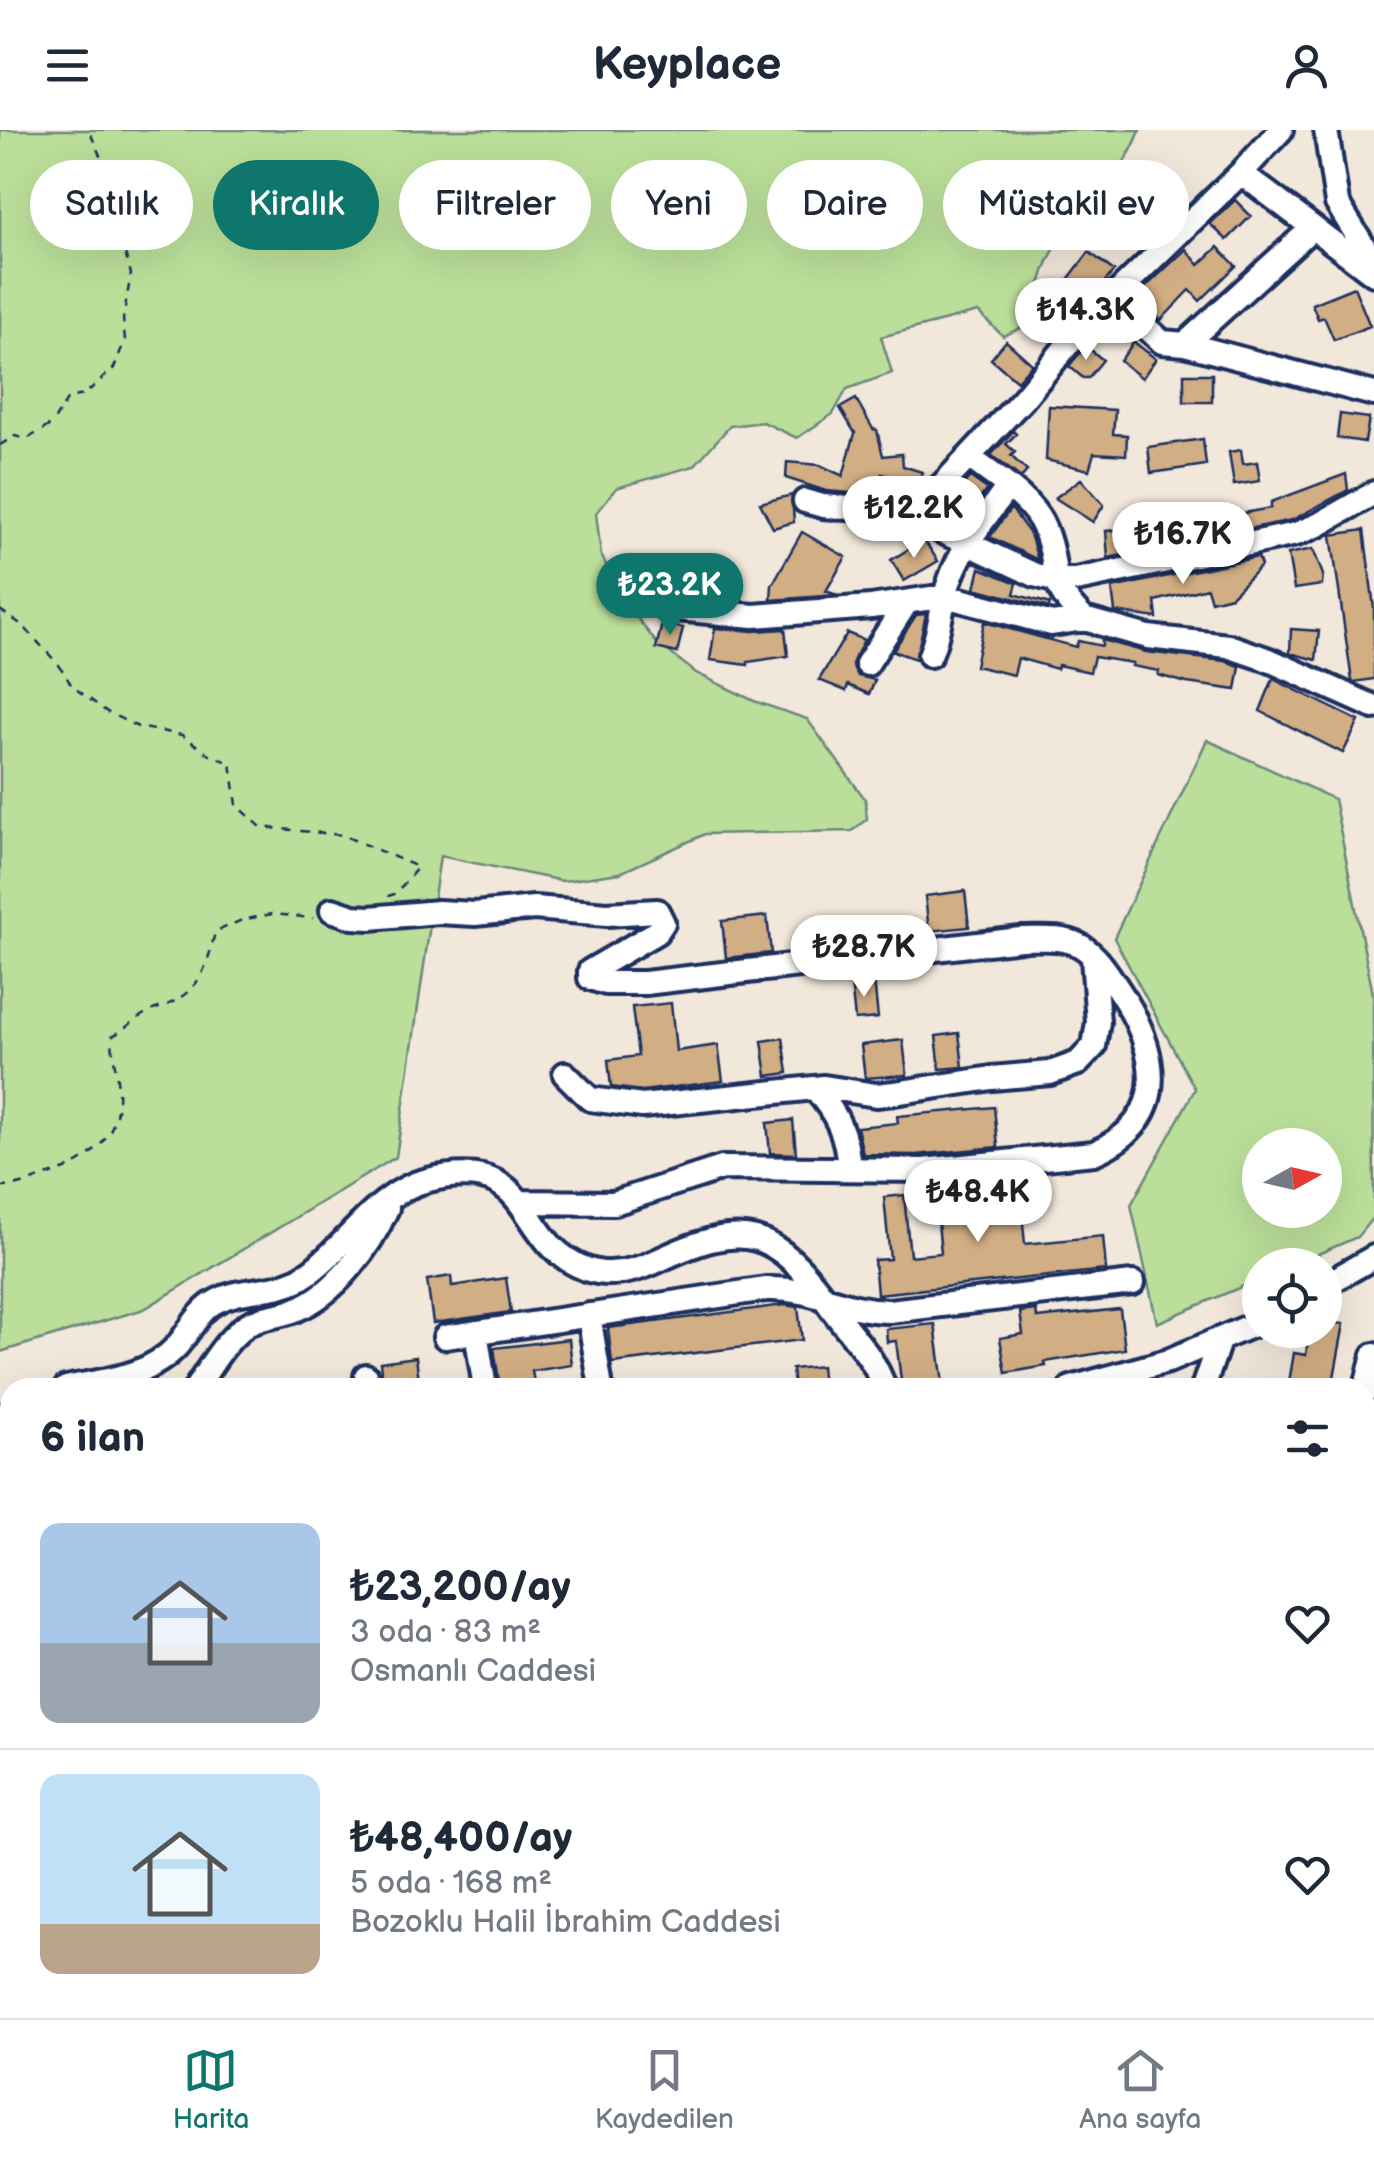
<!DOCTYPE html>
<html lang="tr">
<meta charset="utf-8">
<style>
body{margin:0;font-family:"Balsamiq Sans",sans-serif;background:#f6f6f7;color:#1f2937;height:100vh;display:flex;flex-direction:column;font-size:38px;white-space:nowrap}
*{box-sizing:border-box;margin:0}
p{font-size:32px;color:#747a83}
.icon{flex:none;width:55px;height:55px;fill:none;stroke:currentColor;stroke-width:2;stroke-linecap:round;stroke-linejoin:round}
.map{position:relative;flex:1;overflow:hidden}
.drawer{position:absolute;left:0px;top:1248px;width:1375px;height:642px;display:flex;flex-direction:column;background:#fff;border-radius:30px 30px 0 0;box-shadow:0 10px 40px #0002}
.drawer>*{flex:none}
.banner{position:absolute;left:30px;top:30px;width:1315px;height:90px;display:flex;gap:20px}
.needle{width:65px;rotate:82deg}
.buttons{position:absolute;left:1242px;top:998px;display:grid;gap:20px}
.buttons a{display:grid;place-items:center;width:100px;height:100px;border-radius:50%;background:#fff;box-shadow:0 10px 40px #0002;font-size:50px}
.price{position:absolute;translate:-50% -85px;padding:0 22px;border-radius:35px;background:#fff;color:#222;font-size:32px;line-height:65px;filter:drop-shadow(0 2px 5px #0008)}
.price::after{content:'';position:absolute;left:50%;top:60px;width:30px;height:22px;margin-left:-15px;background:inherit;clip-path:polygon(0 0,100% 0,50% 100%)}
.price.current{background:#0f766e;color:#fff}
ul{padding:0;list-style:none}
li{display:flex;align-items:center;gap:30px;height:250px;padding:0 40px}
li+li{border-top:2px solid #e0e1e3}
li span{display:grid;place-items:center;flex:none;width:280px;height:200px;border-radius:20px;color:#555}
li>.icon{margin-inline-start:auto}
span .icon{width:120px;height:120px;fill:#fffc;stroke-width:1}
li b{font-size:42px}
h2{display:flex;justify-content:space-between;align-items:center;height:120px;padding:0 40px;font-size:42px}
.chip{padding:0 35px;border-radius:45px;background:#fff;box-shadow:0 10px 40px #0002;font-size:35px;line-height:90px}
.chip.current{background:#0f766e;color:#fff}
header{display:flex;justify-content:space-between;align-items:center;height:130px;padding:0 40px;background:#fff;font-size:45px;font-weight:700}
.tab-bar{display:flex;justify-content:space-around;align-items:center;height:140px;border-top:2px solid #e0e1e3;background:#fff;font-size:28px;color:#747a83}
.tab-bar a{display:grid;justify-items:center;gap:5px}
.tab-bar .current{color:#0f766e}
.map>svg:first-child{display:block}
</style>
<header><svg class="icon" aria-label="menu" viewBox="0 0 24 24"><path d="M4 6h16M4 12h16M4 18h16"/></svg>Keyplace<svg class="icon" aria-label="person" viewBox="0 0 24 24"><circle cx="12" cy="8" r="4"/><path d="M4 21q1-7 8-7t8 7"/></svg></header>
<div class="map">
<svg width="1374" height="1888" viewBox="0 0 1374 1888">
<rect width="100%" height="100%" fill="#f1e7da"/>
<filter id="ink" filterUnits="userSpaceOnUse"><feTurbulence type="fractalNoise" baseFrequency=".01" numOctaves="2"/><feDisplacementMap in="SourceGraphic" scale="20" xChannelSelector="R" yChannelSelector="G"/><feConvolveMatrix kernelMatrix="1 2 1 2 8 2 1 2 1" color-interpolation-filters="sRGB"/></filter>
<g filter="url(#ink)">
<path fill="#bbdf9a" stroke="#6b877c" stroke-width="2.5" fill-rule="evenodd" d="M0 0H1140C1125 45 1084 74 1058 113 1042 137 1037 164 1033 193L1003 206 978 182 881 207 892 243 847 259 833 284 797 308 763 292 730 296 694 336 616 358 596 383 601 425 631 480 655 511 696 543 754 571 807 589 865 669 867 689 852 701 705 704 620 743 563 751 440 726 396 1027 144 1179 0 1222Z
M1207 610 1334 669 1373 864 1374 1086 1357 1107 1293 1135H1260V1149L1157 1193 1131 1075 1195 959 1114 808ZM1325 1015V1080H1260V1015Z
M373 1880H574L602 1888H373Z"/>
<path fill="#d1ae83" stroke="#1b2f5e" stroke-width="2.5" d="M1235 70 1251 86 1227 110 1210 94Z
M1218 117 1236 136 1200 171 1190 160 1161 190 1135 167 1186 119 1199 135Z
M1089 122 1114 141 1095 163 1085 155 1057 193 1039 180 1059 153 1063 156Z
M1354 157 1370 196 1334 210 1324 187 1318 189 1312 174Z
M1006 211 1032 234 1017 251 991 229Z
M1134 212 1156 229 1142 248 1120 231Z
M1086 216 1103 230 1088 248H1083L1069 236Z
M1184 244H1212V272H1184Z
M856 269 873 299 877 300 883 326 902 324 903 336 922 342 918 357 882 344 876 365 826 361 786 348 787 332 820 335 843 346 855 303 840 278Z
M1049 276 1115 280 1113 304 1127 305 1126 325 1094 323 1089 340 1046 330Z
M1340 284 1369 288 1365 312 1337 308Z
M1013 301 1016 304 1006 314 1015 322 1011 326 1027 341 1021 348 991 325Z
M1203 309 1206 335 1151 343 1148 317Z
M1241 320 1243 334 1257 332 1260 351 1234 355 1229 322Z
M1346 344 1348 360 1292 390 1108 428 1106 401 1149 397 1148 387 1165 384 1168 397 1201 390 1200 384 1231 378 1233 385 1271 378V372Z
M970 347 987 359 962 394 937 383Z
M1081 349 1104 375 1093 392 1055 368Z
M792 365 794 392 773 398 760 373Z
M1011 378 1030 404 1038 430 990 407Z
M1364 400 1374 478V549L1354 552 1352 551 1331 405Z
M802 402 846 427 826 461 837 465 771 470 772 455Z
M924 410 938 431 904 451 891 430Z
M1313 419 1323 445 1322 455 1294 459 1288 424Z
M1258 427 1261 436 1231 466 1211 471 1207 458 1155 471 1157 488 1115 482 1112 458Z
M980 438 1017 453 1014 464 1050 474 1049 478 975 458Z
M926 484 916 529 893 521 916 485Z
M984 492 1076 517 1078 511 1102 516V510L1146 522 1225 531 1240 536 1236 560 1187 553 1158 545 1159 541 1132 536 1133 533 1094 527 1090 542 1058 535 1057 539 1018 528 1014 545 975 536Z
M662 494 683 498 677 523 656 518Z
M715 498 753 501 785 499 788 526 748 532V535L710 530Z
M1291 499 1319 501 1316 530 1290 523Z
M847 503 864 510 852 534 858 546 875 550 869 564 848 555 846 561 819 550Z
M1273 549 1359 591 1343 623 1260 581Z
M965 761 969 797 929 801 925 766Z
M767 786 771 823 726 828 722 791Z
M874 850 878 888 855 890 851 852Z
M671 873 676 921 718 915 723 951 642 961 611 957 608 930 638 926 632 877Z
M959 903 963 937 940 939 936 906Z
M783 908 788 943 767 946 762 911Z
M903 910 907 945 865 948 861 915Z
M994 977 998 1017 916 1025 863 1024 857 997 898 993 897 986Z
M793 990 796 1024 770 1023 767 993Z
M1019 1053 1025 1114 1103 1106 1106 1140 877 1164 874 1130 890 1129 884 1067 904 1065 910 1126 941 1123 935 1062Z
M451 1146 452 1156 506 1148 511 1182 433 1193 427 1150Z
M784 1175 798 1177 802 1210 612 1233 608 1198Z
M1120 1179 1125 1219 1045 1232 1046 1236 1006 1243 1000 1208 1023 1204 1020 1182 1036 1180 1037 1188Z
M1325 1192 1344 1194 1332 1258H1288L1294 1223 1306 1225 1309 1200H1325Z
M935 1194 943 1254 902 1258 896 1211 887 1212 886 1199Z
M569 1209 572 1235 532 1241 535 1258H500L494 1218Z
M416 1227 420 1258H383L380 1232Z
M821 1236 823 1258H794L792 1239Z"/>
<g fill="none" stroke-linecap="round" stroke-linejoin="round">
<g stroke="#1b2f5e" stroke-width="30">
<path id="minor" d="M1326 0 1337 73 1374 133
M1241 43 1374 144
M1113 167 1162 212 1185 214 1311 99
M1185 214 1374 264
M969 327C993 346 1032 368 1044 398 1062 440 1043 450 1084 489
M805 371 823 376 900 382 1035 445 1054 450H1076L1296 404 1318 395 1374 363
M913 386 1023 269 1083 196 1241 43 1281 0
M665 478 754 486 871 477 945 466 1052 494 1084 489 1148 507 1228 516 1269 530 1374 577
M930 525C941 501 940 475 950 450 962 416 986 387 1007 358
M867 534 907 472
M332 780 353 787 370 788 438 782 475 784 534 778 607 784 657 781 663 793 657 802 590 841V848L606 853H645L1021 809C1040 809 1063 806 1081 816 1096 825 1107 842 1116 856 1157 916 1175 988 1094 1023L923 1040 722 1038 614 1073 520 1072
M565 944 590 969 642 976 824 957 876 965 894 963 992 948 1050 943 1078 933 1094 916 1098 892 1093 828
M814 958C837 983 847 1005 849 1039
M1325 1155 1374 1127
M589 1185 601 1258
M476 1202 485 1258
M445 1207 766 1159C816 1157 842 1181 889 1181L1133 1153
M366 1246 368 1258
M66 1258C105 1250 149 1247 177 1216 190 1201 199 1180 217 1171 247 1155 277 1166 310 1142 349 1113 379 1061 428 1050 539 1024 512 1111 586 1139 610 1148 636 1141 659 1130 744 1090 774 1098 830 1176 848 1202 875 1227 884 1258
M196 1258C210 1237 224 1212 244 1197 258 1186 279 1187 295 1180 336 1164 370 1117 387 1078
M1071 1258 1168 1231 1260 1192
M1203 1258 1219 1211
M1365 1261 1374 1225
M0 1287 10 1283
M0 1366 10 1361
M0 1622 10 1626
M658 1880 671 1888
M841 1880 846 1888
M1050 1880 1060 1888
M1163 1880 1184 1888
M27 1888 31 1880
M195 1888 198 1880
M345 1888 346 1880
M1117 1888 1120 1880"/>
</g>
<g stroke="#1b2f5e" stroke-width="35">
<path id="major" d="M1365 1717 1374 1690
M1285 1888 1289 1880"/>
</g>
<path stroke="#1b2f5e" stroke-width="2.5" stroke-dasharray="8 8" stroke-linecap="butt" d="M0 315 15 306 27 309 52 294 68 268 84 265 114 238 125 210 123 189 131 144 116 92 106 74 111 51 89 0
M0 480 22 495 59 535 72 556 107 582 138 597 182 605 210 625 231 633 237 675 261 697 342 705 418 737 395 764 388 766
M0 1057C17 1058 35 1049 52 1044 91 1031 121 1005 118 960 117 942 112 925 112 906 125 900 134 890 146 883 153 879 162 878 169 874 202 858 207 836 215 802L242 790 272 784 313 788"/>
<use href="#minor" stroke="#fff" stroke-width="22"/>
<use href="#major" stroke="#fbdf96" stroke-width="28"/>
</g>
</g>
</svg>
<div class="buttons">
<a><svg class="needle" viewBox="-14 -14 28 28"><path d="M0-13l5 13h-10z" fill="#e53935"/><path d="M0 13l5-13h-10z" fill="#747a83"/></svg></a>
<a><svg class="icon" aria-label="locate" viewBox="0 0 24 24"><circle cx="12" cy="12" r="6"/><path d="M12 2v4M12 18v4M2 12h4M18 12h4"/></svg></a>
</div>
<b class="price" style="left:1086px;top:233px">₺14.3K</b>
<b class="price" style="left:914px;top:431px">₺12.2K</b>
<b class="price" style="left:1183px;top:457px">₺16.7K</b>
<b class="price current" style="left:670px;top:508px">₺23.2K</b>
<b class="price" style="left:864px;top:870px">₺28.7K</b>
<b class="price" style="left:978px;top:1115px">₺48.4K</b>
<div class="banner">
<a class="chip">Satılık</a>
<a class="chip current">Kiralık</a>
<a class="chip">Filtreler</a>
<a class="chip">Yeni</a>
<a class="chip">Daire</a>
<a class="chip">Müstakil ev</a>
</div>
<section class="drawer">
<h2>6 ilan<svg class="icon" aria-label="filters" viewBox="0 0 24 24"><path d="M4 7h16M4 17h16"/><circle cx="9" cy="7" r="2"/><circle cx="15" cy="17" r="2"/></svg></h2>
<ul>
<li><span style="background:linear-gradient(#a9c7e8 60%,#9aa5b1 0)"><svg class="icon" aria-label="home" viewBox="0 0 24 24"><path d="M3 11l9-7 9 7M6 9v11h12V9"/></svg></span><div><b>₺23,200/ay</b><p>3 oda · 83 m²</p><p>Osmanlı Caddesi</p></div><svg class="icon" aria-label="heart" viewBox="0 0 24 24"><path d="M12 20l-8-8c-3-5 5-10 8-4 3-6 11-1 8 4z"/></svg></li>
<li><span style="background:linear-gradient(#bfe0f5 75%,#b9a48a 0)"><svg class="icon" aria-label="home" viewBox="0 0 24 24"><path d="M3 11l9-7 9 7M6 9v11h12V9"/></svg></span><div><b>₺48,400/ay</b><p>5 oda · 168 m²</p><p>Bozoklu Halil İbrahim Caddesi</p></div><svg class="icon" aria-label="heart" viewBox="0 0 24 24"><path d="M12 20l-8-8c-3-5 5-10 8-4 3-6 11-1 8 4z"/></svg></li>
</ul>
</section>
</div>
<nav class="tab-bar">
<a class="current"><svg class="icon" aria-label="map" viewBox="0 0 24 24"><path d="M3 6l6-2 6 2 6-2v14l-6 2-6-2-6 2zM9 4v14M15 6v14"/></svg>Harita</a>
<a><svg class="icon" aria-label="saved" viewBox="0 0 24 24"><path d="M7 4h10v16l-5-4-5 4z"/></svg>Kaydedilen</a>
<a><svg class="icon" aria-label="home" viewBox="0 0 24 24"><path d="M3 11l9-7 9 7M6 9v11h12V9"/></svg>Ana sayfa</a>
</nav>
